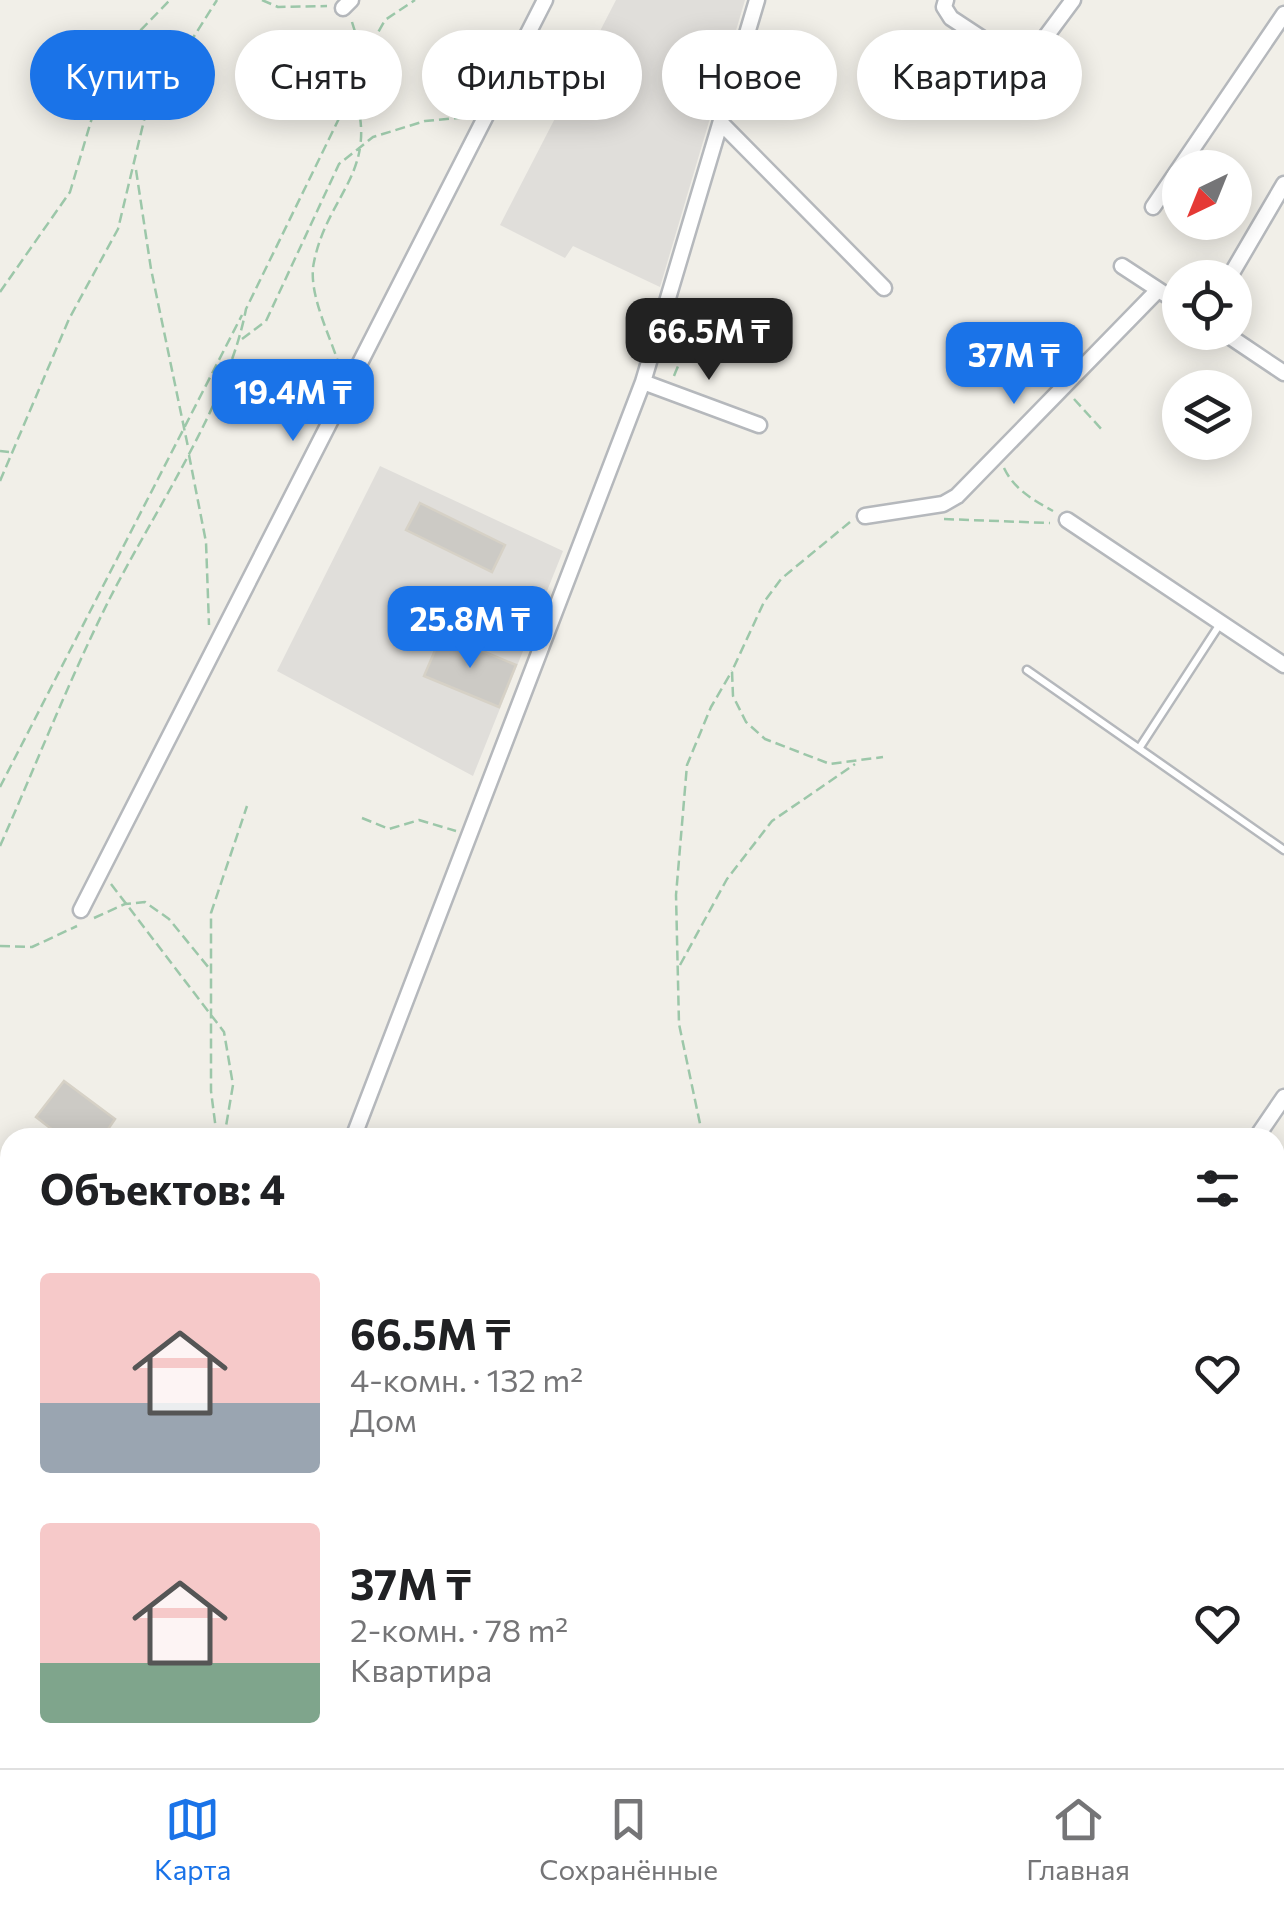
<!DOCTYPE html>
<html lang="ru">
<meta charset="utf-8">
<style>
body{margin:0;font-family:Commissioner,sans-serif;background:#f6f6f6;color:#202124;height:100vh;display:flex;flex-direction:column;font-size:38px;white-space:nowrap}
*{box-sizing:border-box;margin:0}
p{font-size:32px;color:#757577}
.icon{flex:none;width:55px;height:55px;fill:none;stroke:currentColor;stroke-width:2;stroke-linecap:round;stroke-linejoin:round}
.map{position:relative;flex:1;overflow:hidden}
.details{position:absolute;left:0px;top:1128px;width:1285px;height:642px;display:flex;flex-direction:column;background:#fff;border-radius:30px 30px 0 0;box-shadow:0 5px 25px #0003}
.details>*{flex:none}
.banner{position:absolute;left:30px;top:30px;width:1225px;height:90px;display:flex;gap:20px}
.needle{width:65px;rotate:223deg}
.fabs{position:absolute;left:1162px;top:150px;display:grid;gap:20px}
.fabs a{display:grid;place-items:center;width:90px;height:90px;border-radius:50%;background:#fff;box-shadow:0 5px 25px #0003;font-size:50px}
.price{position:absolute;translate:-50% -85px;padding:0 22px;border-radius:20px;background:#1a73e8;color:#fff;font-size:32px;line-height:65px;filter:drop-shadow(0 2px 5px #0008)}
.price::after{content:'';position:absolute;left:50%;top:60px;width:30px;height:22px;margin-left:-15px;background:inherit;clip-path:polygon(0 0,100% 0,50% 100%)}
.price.current{background:#222;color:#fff}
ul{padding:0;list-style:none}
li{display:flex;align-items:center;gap:30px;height:250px;padding:0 40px}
li span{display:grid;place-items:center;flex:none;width:280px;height:200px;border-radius:10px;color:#555}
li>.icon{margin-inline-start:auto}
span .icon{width:120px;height:120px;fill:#fffc;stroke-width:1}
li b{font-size:42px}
h2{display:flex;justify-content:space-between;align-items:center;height:120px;padding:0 40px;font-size:42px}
.pill{padding:0 35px;border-radius:45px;background:#fff;box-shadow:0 5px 25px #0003;font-size:35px;line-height:90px}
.pill.current{background:#1a73e8;color:#fff}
.tabs{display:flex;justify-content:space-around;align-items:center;height:140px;border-top:2px solid #e0e0e0;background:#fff;font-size:28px;color:#757577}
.tabs a{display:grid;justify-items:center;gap:5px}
.tabs .current{color:#1a73e8}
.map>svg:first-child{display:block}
</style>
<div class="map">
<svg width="1284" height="1768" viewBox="0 0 1284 1768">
<rect width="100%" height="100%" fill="#f1efe8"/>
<path fill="#e0deda" d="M616 0H745L660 287 573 246 565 258 500 225Z
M380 466 563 551 473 776 277 671Z"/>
<path fill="#cccac5" stroke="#d6d1c6" stroke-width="2.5" d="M420 503 505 545 492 572 406 530Z
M442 634 516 665 499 707 424 676Z
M64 1081 115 1119 102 1138H63L36 1117Z"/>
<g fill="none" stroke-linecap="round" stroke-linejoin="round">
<g stroke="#b5b8bc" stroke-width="11">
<path id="service" d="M1027 670 1284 850
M1140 747 1220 624"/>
</g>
<g stroke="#b5b8bc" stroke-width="19">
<path id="minor" d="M946 0 944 7 951 18 1024 66 1073 0
M343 8 351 0
M722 124 884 288
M1153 207 1284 14
M1122 266 1180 304
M1229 278 1284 184
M1223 332 1284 373
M643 382 759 425
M865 516 943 504 957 496 1158 290
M1067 520 1284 665
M81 910 545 0
M353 1138 643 382 757 0
M1256 1138 1284 1097
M1275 1248 1284 1252
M1275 1306 1284 1289
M0 1491 10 1480
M1275 1505 1284 1492
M1275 1701 1284 1688
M1078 1768 1088 1760
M1228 1768 1234 1760"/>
</g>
<path stroke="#9cc7a9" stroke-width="2.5" stroke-dasharray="10 5" stroke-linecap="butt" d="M262 0 278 7 327 6
M352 22 363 57
M136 170 151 269 188 447
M0 292 70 192 94 111 117 63 135 36 170 0
M242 339 266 321 339 164 373 137 425 121 469 117
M340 368C331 337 307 293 314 262 328 193 380 172 354 92
M674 376C703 300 734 345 769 307
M1074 399 1104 432
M0 451 9 452
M189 455 206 542 209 625
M1004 468C1014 489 1033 500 1053 511
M0 481 69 319 118 229 146 112 217 0
M944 519 1050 523
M850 522 781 579 764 602 732 671 733 696 746 722 765 739 830 764 883 757
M0 787 242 315
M362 818 389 829 419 820 456 831
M0 846C36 765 69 680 109 600 153 513 228 404 246 309L348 100 363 59 385 20 415 0
M111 884 224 1032 233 1085 224 1138
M94 918 125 904 145 902 169 919 209 968
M0 946 32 947 77 926
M680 965 727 879 772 821 855 764
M217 1138 211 1091V913L247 806
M703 1138 679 1024 676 895 687 765 711 707 732 671
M0 1177 10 1182
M0 1448 10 1458
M162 1760 175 1768
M279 1760 281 1768
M317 1760 320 1768
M411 1768 413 1760
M607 1768 617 1760"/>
<use href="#service" stroke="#fff" stroke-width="6"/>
<use href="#minor" stroke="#fff" stroke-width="14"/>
</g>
</svg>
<div class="fabs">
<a><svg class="needle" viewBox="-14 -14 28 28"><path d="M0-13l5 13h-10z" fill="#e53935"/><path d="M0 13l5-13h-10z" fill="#757577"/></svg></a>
<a><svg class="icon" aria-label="locate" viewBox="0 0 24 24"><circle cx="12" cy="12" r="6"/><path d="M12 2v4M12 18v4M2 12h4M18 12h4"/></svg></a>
<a><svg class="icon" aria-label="layers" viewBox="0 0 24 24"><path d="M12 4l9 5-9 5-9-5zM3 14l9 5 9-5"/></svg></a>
</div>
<b class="price current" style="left:709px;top:383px">66.5M ₸</b>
<b class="price" style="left:1014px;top:407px">37M ₸</b>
<b class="price" style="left:293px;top:444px">19.4M ₸</b>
<b class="price" style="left:470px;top:671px">25.8M ₸</b>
<div class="banner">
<a class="pill current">Купить</a>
<a class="pill">Снять</a>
<a class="pill">Фильтры</a>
<a class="pill">Новое</a>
<a class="pill">Квартира</a>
</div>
<section class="details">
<h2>Объектов: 4<svg class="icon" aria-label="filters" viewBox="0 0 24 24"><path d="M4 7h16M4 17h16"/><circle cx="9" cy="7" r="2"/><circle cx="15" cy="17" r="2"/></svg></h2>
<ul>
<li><span style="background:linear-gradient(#f6c9c9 65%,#9aa5b1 0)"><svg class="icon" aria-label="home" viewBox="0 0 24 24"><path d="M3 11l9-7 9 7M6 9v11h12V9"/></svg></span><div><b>66.5M ₸</b><p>4-комн. · 132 m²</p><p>Дом</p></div><svg class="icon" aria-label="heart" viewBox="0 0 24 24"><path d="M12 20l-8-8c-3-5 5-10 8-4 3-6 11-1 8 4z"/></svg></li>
<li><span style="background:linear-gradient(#f6c9c9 70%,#7fa58c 0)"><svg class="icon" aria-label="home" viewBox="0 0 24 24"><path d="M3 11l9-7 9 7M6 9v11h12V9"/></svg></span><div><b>37M ₸</b><p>2-комн. · 78 m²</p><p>Квартира</p></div><svg class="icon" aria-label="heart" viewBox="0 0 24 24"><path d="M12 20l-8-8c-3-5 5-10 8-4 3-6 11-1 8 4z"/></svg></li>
</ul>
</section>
</div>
<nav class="tabs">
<a class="current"><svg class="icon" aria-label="map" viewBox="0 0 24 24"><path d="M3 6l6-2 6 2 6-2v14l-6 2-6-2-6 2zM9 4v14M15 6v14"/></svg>Карта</a>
<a><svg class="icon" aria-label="saved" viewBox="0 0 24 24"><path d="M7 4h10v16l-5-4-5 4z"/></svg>Сохранённые</a>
<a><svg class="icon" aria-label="home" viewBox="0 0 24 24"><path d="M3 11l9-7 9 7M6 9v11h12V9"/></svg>Главная</a>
</nav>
